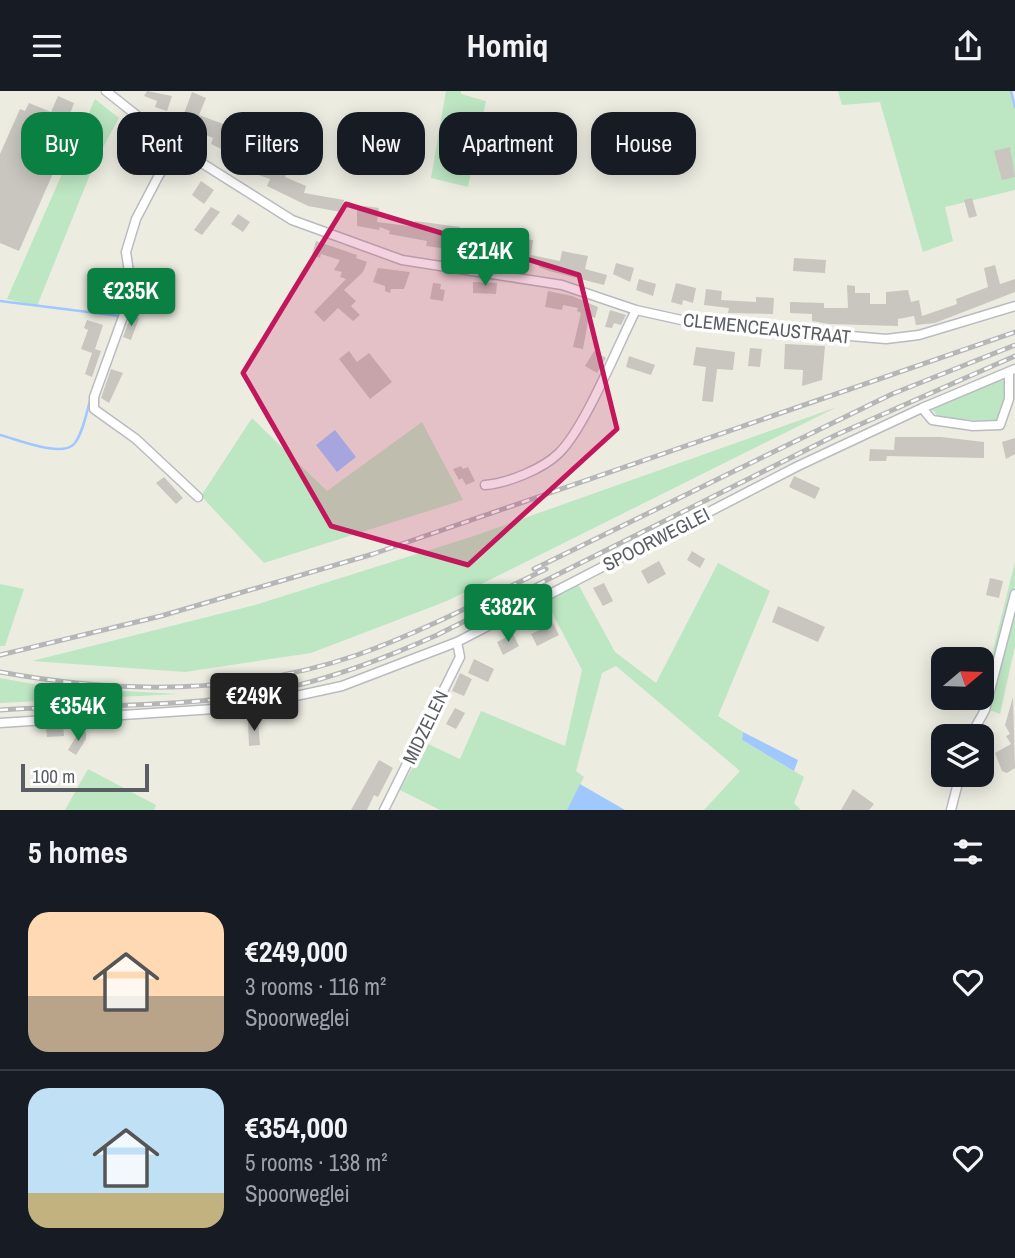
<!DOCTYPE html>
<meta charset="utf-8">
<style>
body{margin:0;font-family:"Archivo Narrow",sans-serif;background:#242831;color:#f1f3f6;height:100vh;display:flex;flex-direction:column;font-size:26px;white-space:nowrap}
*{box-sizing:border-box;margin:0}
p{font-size:23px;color:#9ea1a6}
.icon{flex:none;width:38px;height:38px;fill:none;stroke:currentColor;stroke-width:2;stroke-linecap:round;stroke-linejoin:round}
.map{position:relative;height:719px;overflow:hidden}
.sheet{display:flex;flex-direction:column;background:#171b24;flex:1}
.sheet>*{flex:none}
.guide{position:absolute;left:21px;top:21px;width:973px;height:63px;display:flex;gap:14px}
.needle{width:46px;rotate:71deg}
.buttons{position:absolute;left:931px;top:556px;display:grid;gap:14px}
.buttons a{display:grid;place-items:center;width:63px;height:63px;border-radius:14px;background:#171b24;box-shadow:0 4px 18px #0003;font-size:35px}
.scale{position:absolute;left:21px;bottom:18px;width:128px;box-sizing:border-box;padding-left:7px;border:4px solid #5a5d63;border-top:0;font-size:19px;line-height:24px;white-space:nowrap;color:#5a5d63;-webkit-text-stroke:5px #fff;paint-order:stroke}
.price{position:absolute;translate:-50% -60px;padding:0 16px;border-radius:7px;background:#0b8043;color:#fff;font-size:23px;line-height:46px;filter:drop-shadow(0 2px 4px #0008)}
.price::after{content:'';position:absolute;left:50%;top:42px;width:21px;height:16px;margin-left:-10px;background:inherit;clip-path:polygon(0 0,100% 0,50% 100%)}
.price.on{background:#222;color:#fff}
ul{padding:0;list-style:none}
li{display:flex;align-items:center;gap:21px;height:175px;padding:0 28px}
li+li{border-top:2px solid #363941}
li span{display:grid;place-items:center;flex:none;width:196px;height:140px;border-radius:21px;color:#555}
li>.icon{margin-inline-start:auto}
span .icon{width:84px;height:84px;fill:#fffc;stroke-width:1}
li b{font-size:30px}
h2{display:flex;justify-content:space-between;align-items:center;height:84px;padding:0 28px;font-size:30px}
.chip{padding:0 24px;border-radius:21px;background:#171b24;box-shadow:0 4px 18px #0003;font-size:24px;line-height:63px}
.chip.on{background:#0b8043;color:#fff}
header{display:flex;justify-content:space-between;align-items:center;height:91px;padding:0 28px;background:#171b24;font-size:32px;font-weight:800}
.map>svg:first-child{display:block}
</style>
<header><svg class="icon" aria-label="menu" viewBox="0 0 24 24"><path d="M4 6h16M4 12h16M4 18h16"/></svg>Homiq<svg class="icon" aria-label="share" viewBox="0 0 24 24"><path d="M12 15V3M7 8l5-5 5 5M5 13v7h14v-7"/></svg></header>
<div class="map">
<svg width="1015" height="719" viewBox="0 0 1015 719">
<rect width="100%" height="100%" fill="#edece1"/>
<path fill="#bde6c3" d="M446 0H461V3L486 10 468 96 431 87Z
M838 0H1011L1015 17V99L945 116 953 150 923 161 880 11 842 14Z
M95 8 119 27 95 71 37 215 7 208Z
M1002 289 1007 294 999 329 995 331 937 326 934 320 929 318Z
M837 316 447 510 311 562 185 581 32 570 255 514 474 445Z
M252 327 327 400 422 331 463 409 264 472 201 405Z
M1015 471V555L1000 623 979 615Z
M718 472 770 500 718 625 743 641 742 649 804 686 794 712 801 719H704L740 680 616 575 602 582 576 680 584 686 567 719H440L400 699 426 652 460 668 481 620 565 655 582 579 546 510 578 493 615 561 656 592Z
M0 493 24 498 5 555H0Z
M0 587 50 596 178 603 0 612Z
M88 678 156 714 154 719H65Z"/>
<path fill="#a0c8ff" d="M335 339 356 366 337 381 316 354Z
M743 641 798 669 794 680 742 649Z
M580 693 625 719H567Z"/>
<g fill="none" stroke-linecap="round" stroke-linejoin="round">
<path stroke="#a0c8ff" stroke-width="2.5" d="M1011 0 1015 16
M0 210 120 225
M0 344C16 348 62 367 74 353 83 343 87 319 91 306"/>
</g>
<path fill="#c8c6bf" d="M147 0 172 5 167 20 155 16 157 10 144 5Z
M192 1 206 7 199 24 226 34 224 40 248 50 245 56 267 65 264 72 287 81 285 86 306 95 304 102 344 109 341 121 308 115 267 95 270 88 253 82 256 75 211 53 213 47 201 42 204 36 182 28Z
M58 5 74 12 62 46 68 48 19 160 0 152V63L20 18 25 20 29 12 51 21Z
M295 41 310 47 303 65 288 59Z
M131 47 155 68 163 57 167 61 152 83 124 56Z
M1010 56 1015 86 1002 89 994 60Z
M201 90 214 99 204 113 192 104Z
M972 107 977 125 969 127 964 109Z
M364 115 379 117 377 131 415 136V130L460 136 456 164 448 163V158L426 155 427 150 389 143 390 140 380 136 379 139 357 135V118H363Z
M211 116 220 121 202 144 194 139Z
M238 123 250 131 243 141 231 133Z
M515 147 533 149 531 164 560 170 562 160 588 165 585 178 607 184 604 194 549 180 539 176 540 172 512 169Z
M481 149 492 150 490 166 479 165Z
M316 150 357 164 356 167 367 171 363 181 344 199 356 210 351 215 360 224 353 230 338 217 324 231 314 221 346 188 340 186 342 181 334 179 340 169 321 163 320 167 312 164Z
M794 167 826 169 825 182 793 180Z
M616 172 634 177 630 191 613 183Z
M995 174 1000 193 1015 188V201L935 232 916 234 914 225 898 228V235L829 233 812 230V223L790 222V211L824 212V217H848L847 194 855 195V202H870V213H886V201L908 199 911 211 919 209 922 225 957 213 956 208 988 196 984 177Z
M378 177 410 181 404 198H391L390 202 385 200V195L373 191Z
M639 188 656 193 653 205 636 199Z
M473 191 497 192 496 203 473 202Z
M433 192 441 193 440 198 445 199 443 210 430 208Z
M676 192 696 197 693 212 683 209 682 214 671 211Z
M706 198 722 200 721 209 756 211V206L774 207 773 223 728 222 729 217 704 214Z
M548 200 572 205 598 216 595 227 589 225 583 258 573 256 581 222 577 220 578 217 563 214 562 219 545 216Z
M610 219 626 224 621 234 614 232 612 237 605 236Z
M131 224 139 227 131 249 123 246Z
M87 229 103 234 95 258 101 260 92 286 85 283 92 262 81 258 88 239 84 237Z
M785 253 825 255 822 289 802 295 803 279 784 278Z
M696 256 735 261 733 279 717 278 713 311 702 310 706 276 693 274Z
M750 257 762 258 760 276 748 275Z
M349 260 357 271 369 262 392 291 370 308 339 268Z
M594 260 606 267 597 282 585 275Z
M629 265 655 274 651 284 626 276Z
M111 278 123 282 109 312 101 307Z
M895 346H941L984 351V367L887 365 886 370H869L870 358 894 359Z
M1015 347V363L1006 368 1002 351Z
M461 375 463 378 468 376 475 390 466 394 462 387 459 389 453 378Z
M794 385 820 397 815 408 789 396Z
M164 386 183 407 176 413 156 392Z
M692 460 705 468 700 477 687 469Z
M659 470 666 483 648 493 641 480Z
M990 487 1003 490 999 507 986 504Z
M604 492 613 510 603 515 593 497Z
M778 515 825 536 818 551 772 531Z
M553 532 559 544 537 555 531 543Z
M513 543 519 555 503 564 497 551Z
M474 568 494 578 488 591 468 582Z
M460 582 472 588 464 605 452 600Z
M1013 606 1015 677 1007 682 1002 680 995 662 1011 653 1006 645 1010 643 1005 634Z
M455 617 465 622 456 638 446 633Z
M258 629 260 654 249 655 248 630Z
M63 634 64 645 47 646 46 636Z
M79 641H86V648L76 664 68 659Z
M379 669 393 677 378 706 374 704 367 719H351Z
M853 698 874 713 869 719H841Z"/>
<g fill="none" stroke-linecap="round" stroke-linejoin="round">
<g stroke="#b9bbc1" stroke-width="11">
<path id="minor" d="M106 0 178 57 292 129 402 169 562 194 636 219 695 232 886 248 919 244 1015 215
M178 57 159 84 136 128 126 161 132 201 94 306V318L136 348 198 406
M922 317 932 329 973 335 1000 334 1009 308V281
M485 394C508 392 543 378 559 362 585 337 618 254 636 219
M0 632 245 616 342 595 457 551 798 375 922 317 1015 278
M970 646 985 619 1015 503
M384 719 460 566 457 551
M951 719 960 684"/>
</g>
<use href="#minor" stroke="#fff" stroke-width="8"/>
<g stroke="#b5b6b6" stroke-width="5">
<path id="rail" d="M534 478 892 303 1015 254
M0 564 161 525 373 463 1015 241
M0 581C120 603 240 604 357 564 422 541 484 508 546 478
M0 619C95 613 193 618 286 597 339 585 388 566 437 544L836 344 1015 265"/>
</g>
<use href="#rail" stroke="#fff" stroke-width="2.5" stroke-dasharray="8" stroke-linecap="butt"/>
</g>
<path fill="#c2185b" fill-opacity="0.2" stroke="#c2185b" stroke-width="5" stroke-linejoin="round" d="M346 113 579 184 617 338 468 474 331 435 243 282Z"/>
<g text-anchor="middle" stroke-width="7" stroke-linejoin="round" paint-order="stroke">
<g font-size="19" fill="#5a5d63" stroke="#fff">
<text transform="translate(767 237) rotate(6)" y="7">CLEMENCEAUSTRAAT</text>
<text transform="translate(656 448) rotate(-27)" y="7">SPOORWEGLEI</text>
<text transform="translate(425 636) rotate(-64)" y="7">MIDZELEN</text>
</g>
</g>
</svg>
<div class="buttons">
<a><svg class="needle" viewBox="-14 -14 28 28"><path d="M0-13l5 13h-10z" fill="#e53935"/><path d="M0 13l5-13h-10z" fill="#9ea1a6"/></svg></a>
<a><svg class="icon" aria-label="layers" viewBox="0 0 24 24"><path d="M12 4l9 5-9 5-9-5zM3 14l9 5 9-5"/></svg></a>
</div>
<div class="scale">100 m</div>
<b class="price" style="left:485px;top:197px">€214K</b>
<b class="price" style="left:131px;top:237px">€235K</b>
<b class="price" style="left:508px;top:553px">€382K</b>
<b class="price on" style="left:254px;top:642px">€249K</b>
<b class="price" style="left:78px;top:652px">€354K</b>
<div class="guide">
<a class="chip on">Buy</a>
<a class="chip">Rent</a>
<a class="chip">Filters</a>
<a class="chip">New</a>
<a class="chip">Apartment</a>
<a class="chip">House</a>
</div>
</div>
<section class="sheet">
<h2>5 homes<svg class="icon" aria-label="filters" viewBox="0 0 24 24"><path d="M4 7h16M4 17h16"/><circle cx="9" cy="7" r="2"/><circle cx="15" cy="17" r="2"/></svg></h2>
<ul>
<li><span style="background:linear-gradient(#ffd9b3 60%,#b9a48a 0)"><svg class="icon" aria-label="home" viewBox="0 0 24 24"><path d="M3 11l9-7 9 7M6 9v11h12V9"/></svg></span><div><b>€249,000</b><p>3 rooms · 116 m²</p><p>Spoorweglei</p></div><svg class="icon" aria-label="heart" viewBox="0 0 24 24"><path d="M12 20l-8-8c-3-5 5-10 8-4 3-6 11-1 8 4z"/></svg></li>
<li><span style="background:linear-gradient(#bfe0f5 75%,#c2b280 0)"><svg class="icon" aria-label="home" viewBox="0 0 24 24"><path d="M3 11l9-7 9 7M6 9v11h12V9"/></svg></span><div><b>€354,000</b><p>5 rooms · 138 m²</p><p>Spoorweglei</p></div><svg class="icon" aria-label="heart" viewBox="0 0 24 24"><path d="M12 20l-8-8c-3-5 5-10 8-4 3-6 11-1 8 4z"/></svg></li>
</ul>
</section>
